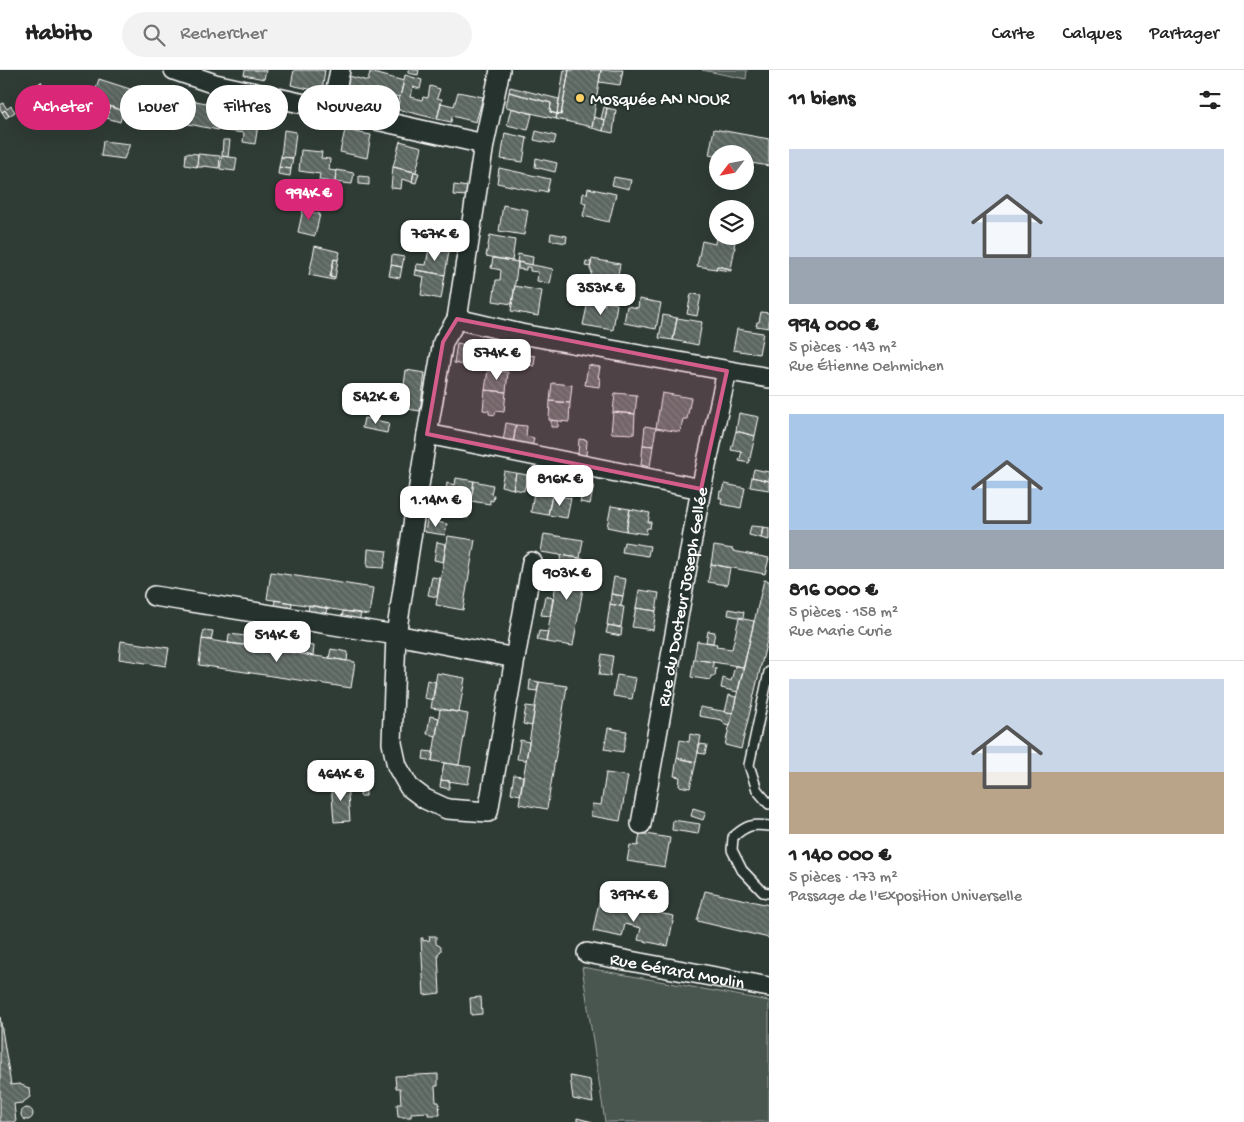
<!DOCTYPE html>
<html lang="fr">
<meta charset="utf-8">
<style>
body{margin:0;font-family:"Gochi Hand",sans-serif;background:#f2f2f2;color:#222;height:100vh;display:flex;flex-direction:column;font-size:19px;white-space:nowrap}
*{box-sizing:border-box;margin:0}
p{font-size:16px;color:#767676}
.icon{flex:none;width:28px;height:28px;fill:none;stroke:currentColor;stroke-width:2;stroke-linecap:round;stroke-linejoin:round}
.map{position:relative;flex:1;overflow:hidden}
.panel{display:flex;flex-direction:column;background:#fff;width:475px}
.panel>*{flex:none}
.top-card{position:absolute;left:15px;top:15px;width:475px;height:45px;display:flex;gap:10px}
.needle{width:32px;rotate:238deg}
.fabs{position:absolute;left:709px;top:75px;display:grid;gap:10px}
.fabs a{display:grid;place-items:center;width:45px;height:45px;border-radius:50%;background:#fff;box-shadow:0 5px 20px #0002;font-size:25px}
.price{position:absolute;translate:-50% -42px;padding:0 11px;border-radius:10px;background:#fff;color:#222;font-size:16px;line-height:32px;filter:drop-shadow(0 1px 2px #0008)}
.price::after{content:'';position:absolute;left:50%;top:30px;width:15px;height:11px;margin-left:-8px;background:inherit;clip-path:polygon(0 0,100% 0,50% 100%)}
.price.current{background:#db2777;color:#fff}
ul{padding:0;list-style:none}
li{display:grid;align-content:center;gap:10px;height:265px;padding:0 20px}
li+li{border-top:1px solid #e0e0e0}
li span{display:grid;place-items:center;height:155px;border-radius:0px;color:#555}
li>.icon{margin-inline-start:auto}
span .icon{width:90px;height:90px;fill:#fffc;stroke-width:1}
li b{font-size:21px}
h2{display:flex;justify-content:space-between;align-items:center;height:60px;padding:0 20px;font-size:21px}
.chip{padding:0 18px;border-radius:22px;background:#fff;box-shadow:0 5px 20px #0002;font-size:18px;line-height:45px}
.chip.current{background:#db2777;color:#fff}
header{display:flex;align-items:center;gap:30px;box-sizing:border-box;height:70px;padding:0 25px;background:#fff;border-bottom:1px solid #e0e0e0}
header strong{font-size:24px}
nav{display:flex;gap:28px;margin-inline-start:auto;font-size:18px}
.search{width:350px;height:45px;background:#f2f2f2;display:flex;align-items:center;gap:12px;box-sizing:border-box;padding:0 18px;border-radius:28px;color:#767676;font-size:19px}
main{display:flex;flex:1;min-height:0}
.map>svg:first-child{display:block}
</style>
<header>
<strong>Habito</strong>
<div class="search"><svg class="icon" aria-label="search" viewBox="0 0 24 24"><circle cx="10" cy="10" r="6"/><path d="M15 15l6 6"/></svg>Rechercher</div>
<nav><a>Carte</a><a>Calques</a><a>Partager</a></nav>
</header>
<main>
<div class="map">
<svg width="769" height="1052" viewBox="0 0 769 1052">
<defs>
<pattern id="building-back-hatch" width="6" height="6" patternUnits="userSpaceOnUse" patternTransform="scale(1.25)"><rect width="6" height="6" fill="#5b6661"/><path d="M-1 5l2 2M0 0l6 6M5-1l2 2" fill="none" stroke="#747d79"/></pattern>
</defs>
<rect width="100%" height="100%" fill="#2f3b35"/>
<filter id="ink" filterUnits="userSpaceOnUse"><feTurbulence type="fractalNoise" baseFrequency=".02" numOctaves="2"/><feDisplacementMap in="SourceGraphic" scale="10" xChannelSelector="R" yChannelSelector="G"/><feConvolveMatrix kernelMatrix="1 2 1 2 8 2 1 2 1" color-interpolation-filters="sRGB"/></filter>
<g filter="url(#ink)">
<path fill="#4a544f" stroke="#a4aaa7" d="M702 0H747L746 9Z
M582 897 769 931V1052H605Z"/>
<path fill="url(#building-back-hatch)" stroke="#fff" d="M245 0H266L264 9 244 5Z
M294 0H325L322 22 291 15Z
M408 0H419L418 5 408 3Z
M564 0H569L561 45 557 44Z
M569 0H601L592 57 556 49 557 44 561 45Z
M601 0H623L620 15 599 12Z
M370 2 404 11 400 27 366 19 364 32 341 27 345 5 368 11Z
M405 5 422 10 420 19 413 17 410 27 422 30 423 27 428 28 430 16 440 19 437 28 442 29 437 49 397 39Z
M99 9 130 19 123 41 92 31Z
M41 12 44 19 45 22 34 29 28 21Z
M510 17 559 29 557 44 550 42 551 33 509 22Z
M458 22 483 27 476 52 452 46 451 52 437 49 441 33 454 36Z
M509 22 551 33 550 42 557 44 556 49 506 37Z
M179 28 223 36 218 60 174 51Z
M3 33 7 39 11 36 15 42 9 46 5 40 2 42 0 39V35Z
M98 33 110 36 107 48 94 44Z
M110 36 123 41 120 52 107 48Z
M604 37 607 38 605 50 601 49Z
M511 38 532 44 528 60 507 55Z
M607 38 616 40 613 63 603 61Z
M231 39 260 43 255 74 243 72 244 63 228 61Z
M5 40 9 46 6 48 2 42Z
M594 47 605 50 603 61 592 58Z
M714 59 769 69V96L745 92V84H718V87L709 85Z
M284 60 296 62 293 88 281 87Z
M345 60 371 65 367 88 340 82Z
M536 61 556 66 554 74 534 70Z
M505 63 527 68 523 92 501 89Z
M223 70H230L228 87 222 86Z
M103 71 130 74 124 89 101 86Z
M400 71 422 77 416 102 393 97Z
M301 80 322 82 321 88 330 89 329 100 336 101 335 112 319 110 320 104 299 101Z
M186 83 198 84 197 97 185 95Z
M198 84 220 86 219 98 203 96V97H197Z
M222 86 237 88 235 101 220 99Z
M281 87 293 88 291 99 279 97Z
M536 88 557 93 555 102 535 97Z
M279 97 291 99 290 106 278 104Z
M393 97 414 102 412 112 402 109 401 119 391 118Z
M499 98 550 109 547 122 540 120 539 122 497 113Z
M336 100 354 103 352 114 335 112Z
M414 102 419 103 416 113 412 112Z
M359 106 369 107V115L359 114Z
M614 107 631 110 629 119 612 115Z
M454 115 468 117 467 126 453 125Z
M588 118 616 124 609 152 583 146 586 133 582 132 583 123 587 124Z
M304 135 313 137 312 143 320 144 315 166 298 162Z
M503 135 528 140 524 165 499 161Z
M551 163 567 166 566 173 550 170Z
M490 165 515 170 512 191 486 186Z
M716 166 735 169 734 177H735L731 199 717 196 716 199 697 196 702 171 715 174Z
M315 176 340 182 338 190 334 189 330 207 335 208 334 210 309 205Z
M429 178 449 181 445 205 416 200 417 194 426 195Z
M518 184 533 187 532 195 517 192Z
M392 185 404 187 402 197 391 195Z
M493 188 518 192 512 234 493 231 496 210H500L501 200 491 198Z
M334 189 338 190 335 208 330 207Z
M592 189 620 194 615 220 598 217 596 226 588 224 592 200H590Z
M586 191 591 192 590 197 585 196Z
M518 192 553 199 550 214 537 211 538 202 530 201V197H526V200L518 199Z
M391 195 402 197 400 208 389 206Z
M717 196 731 199V201L716 199Z
M416 200 445 205 441 229 421 225 424 207 415 205Z
M515 216 542 221 538 246 511 241Z
M691 224 701 225 697 246 687 244Z
M639 229 661 233 656 259 624 253 627 236 638 238Z
M588 232 605 235V232L617 234 613 260 583 255Z
M761 242 769 243V258L756 256 757 252H759Z
M663 245 677 248 673 270 659 268Z
M677 248 702 252 698 275 673 270Z
M737 259 763 263 759 284 733 280Z
M457 273 466 275 463 295 454 293Z
M524 284 535 286 534 296 522 294Z
M491 291 502 292 501 302 490 300Z
M588 295 600 297 598 308H600L599 317 585 315Z
M406 300 425 303 420 341 401 338Z
M488 300 508 302 506 322 485 320Z
M552 313 572 315 570 333 550 331Z
M485 320 506 322 504 342 496 341 495 345 489 344V341L483 340Z
M615 323 637 325 635 344 613 342Z
M662 323 691 328 687 349H683L680 362 656 358Z
M550 331 570 333 569 352 549 350Z
M613 342 635 344 634 364 611 363Z
M739 343 759 347 755 366 736 361Z
M364 348 389 353 387 363 362 358Z
M551 350 558 351V357H551Z
M506 353 516 355 513 374 503 372Z
M516 355 527 356 526 366 534 368 532 377 513 374Z
M645 356 656 358 653 376 643 375Z
M736 361 755 366 749 393 739 391 742 382 731 380Z
M579 369 587 370 586 386 578 385Z
M643 375 653 376 650 397 641 395Z
M754 399 769 402V411L752 407Z
M504 401 516 403 513 419 501 416Z
M516 403 527 405 524 421 513 419Z
M752 407 769 411V420L750 417Z
M456 408 474 411 468 448 459 447 461 435 448 433 445 426 447 413 455 415Z
M474 411 493 415 491 424 494 425 493 431 490 430V434L471 431Z
M725 414 745 418 741 438 721 434 722 428H719L720 421H723Z
M584 415 594 416 590 434 580 432Z
M534 422 552 425 548 445 531 442Z
M552 425 571 428 567 448 548 445Z
M611 436 630 439 626 461 607 457Z
M630 439 650 443 648 452H651L650 458H647L646 464 626 461Z
M427 450 447 454 445 465 425 462Z
M751 456 763 457 761 468 749 465Z
M763 457 769 458V470L761 468Z
M544 464 583 470 580 488 541 482Z
M448 466 475 470 463 540 436 535Z
M437 472 446 474 443 492 434 490Z
M624 472 650 476 648 486 622 482Z
M714 476 733 479V481L769 488 765 504 711 494Z
M368 479 387 481 384 498 367 497Z
M561 485 588 490 573 576 546 572Z
M550 492 559 493 556 512 547 510Z
M711 494 730 498 727 515 708 512Z
M271 502 373 518 369 545 267 529Z
M432 507 440 508 437 527 428 525Z
M614 507 626 509 623 526 611 524Z
M764 510 769 511V562L741 679 725 675Z
M639 520 659 523 656 541 636 538Z
M611 524 623 526 621 536 610 534Z
M545 526 553 528 550 546 541 545Z
M275 530 292 533 291 541 274 539Z
M610 534 624 537 621 557 607 555Z
M309 535 327 538 325 547 308 544Z
M636 538 656 541 653 560 632 557Z
M729 539 744 542 743 548 728 545Z
M343 541 361 543 359 552 342 549Z
M739 548 754 551 744 597 694 589 697 571 717 574 716 577 732 579Z
M608 555 622 558 621 566 606 563Z
M204 560 213 561 211 570 202 569Z
M539 561 548 562 546 572 537 570Z
M708 561 715 562 713 573 706 572Z
M229 564 246 566 245 575 228 573Z
M202 569 355 592 351 618 199 595Z
M263 569 280 571 279 580 261 578Z
M121 571 169 578 166 596 119 589Z
M297 574 314 576 313 586 295 583Z
M331 579 348 582 347 591 329 588Z
M602 584 613 586 610 606 599 605Z
M694 589 713 592V597L716 598 715 606H711L710 610 691 607Z
M735 596 744 597 738 622 721 618 723 608 731 611Z
M437 603 465 608 459 642 431 638Z
M617 605 636 608 632 629 613 626Z
M427 610 436 612 433 630 424 628Z
M530 610 539 612 537 621 529 620Z
M539 612 567 616 547 739 519 734Z
M729 625 736 627 733 643 725 642Z
M526 636 535 637 532 656 523 654Z
M700 637 733 643 730 656 725 655 722 650 699 646Z
M440 639 468 644 459 695 432 691Z
M430 646 439 648 436 666 427 664Z
M608 658 627 661 623 682 604 679Z
M690 664 701 666 696 692 677 688 680 670 689 672Z
M520 670 529 672 526 690 517 689Z
M699 674 707 675 705 684 698 683Z
M424 681 433 682 432 691 423 689Z
M677 688 696 692 690 718 679 716 680 707 674 706Z
M444 693 471 697 468 714 441 710Z
M606 703 628 706 620 751 591 746 592 734 601 735Z
M514 705 523 706 520 725 511 723Z
M441 710 450 711 449 719 440 717Z
M347 712 350 751 334 752 331 713Z
M361 716H366V726H360Z
M693 738 706 742 703 750 691 746Z
M673 750 700 754 698 764 672 760Z
M640 763 670 768 665 797 627 791 630 775 638 776Z
M705 821 769 835V868L697 851Z
M599 832 674 846 668 876 638 870 641 858 625 854 622 867 593 861Z
M429 866H436V874L440 876 441 878V881L438 884 440 923 424 925 421 868H423V871L430 870Z
M481 927 482 944 471 945 470 928Z
M0 947 11 1015 19 1014 29 1018 30 1027 22 1033 14 1034 16 1052H0Z
M438 1004V1016H435L436 1032H439L440 1045H428V1042L411 1043V1047H398L397 1034H401L400 1018H396L395 1006Z
M570 1006 590 1010 593 1033 573 1029Z
M21 1044a6 6 0 1 1 12 0a6 6 0 1 1-12 0Z
M577 1048 593 1052H577Z"/>
<g fill="none" stroke-linecap="round" stroke-linejoin="round">
<g stroke="#fff" stroke-width="12">
<path id="lane" d="M769 602 749 695 757 720 769 734
M769 756C751 754 747 755 733 767L732 780 742 800 763 822 769 823"/>
</g>
<g stroke="#fff" stroke-width="22">
<g id="street">
<path d="M174 0 215 14 484 74 457 249 443 272 427 364 396 565 392 673 397 696 409 717 425 729 447 739 488 742 532 492"/>
<path d="M332 40 340 0"/>
<path d="M484 74 500 0"/>
<path d="M457 249 521 264 769 308"/>
<path d="M427 364 701 419"/>
<path d="M154 526 396 565 515 588"/>
<path id="s1" d="M641 754 701 419 727 301"/>
<path id="s2" d="M587 883 769 917"/>
</g>
</g>
<use href="#lane" stroke="#26332d" stroke-width="9"/>
<use href="#street" stroke="#26332d" stroke-width="19"/>
</g>
</g>
<path fill="#d45d8c" fill-opacity="0.2" stroke="#d45d8c" stroke-width="4" stroke-linejoin="round" d="M457 249 727 301 701 419 427 364 443 272Z"/>
<circle fill="#ffd166" stroke="#26332d" stroke-width="2" cx="580" cy="28" r="5"/>
<g text-anchor="middle" stroke-width="4" stroke-linejoin="round" paint-order="stroke">
<g font-size="18" fill="#fff" stroke="#26332d" text-anchor="start">
<text x="590" y="34">Mosquée AN NOUR</text>
</g>
<g font-size="18" fill="#fff" stroke="#26332d">
<text dy="6" stroke="none"><textPath href="#s1" startOffset="231">Rue du Docteur Joseph Gellée</textPath></text>
<text dy="6" stroke="none"><textPath href="#s2" startOffset="92">Rue Gérard Moulin</textPath></text>
</g>
</g>
</svg>
<div class="fabs">
<a><svg class="needle" viewBox="-14 -14 28 28"><path d="M0-13l5 13h-10z" fill="#e53935"/><path d="M0 13l5-13h-10z" fill="#767676"/></svg></a>
<a><svg class="icon" aria-label="layers" viewBox="0 0 24 24"><path d="M12 4l9 5-9 5-9-5zM3 14l9 5 9-5"/></svg></a>
</div>
<b class="price current" style="left:309px;top:151px">994K €</b>
<b class="price" style="left:435px;top:192px">767K €</b>
<b class="price" style="left:601px;top:246px">353K €</b>
<b class="price" style="left:497px;top:311px">574K €</b>
<b class="price" style="left:376px;top:355px">542K €</b>
<b class="price" style="left:560px;top:437px">816K €</b>
<b class="price" style="left:436px;top:458px">1.14M €</b>
<b class="price" style="left:567px;top:531px">903K €</b>
<b class="price" style="left:277px;top:593px">514K €</b>
<b class="price" style="left:341px;top:732px">464K €</b>
<b class="price" style="left:634px;top:853px">397K €</b>
<div class="top-card">
<a class="chip current">Acheter</a>
<a class="chip">Louer</a>
<a class="chip">Filtres</a>
<a class="chip">Nouveau</a>
</div>
</div>
<section class="panel">
<h2>11 biens<svg class="icon" aria-label="filters" viewBox="0 0 24 24"><path d="M4 7h16M4 17h16"/><circle cx="9" cy="7" r="2"/><circle cx="15" cy="17" r="2"/></svg></h2>
<ul>
<li><span style="background:linear-gradient(#c9d6e8 70%,#9aa5b1 0)"><svg class="icon" aria-label="home" viewBox="0 0 24 24"><path d="M3 11l9-7 9 7M6 9v11h12V9"/></svg></span><div><b>994 000 €</b><p>5 pièces · 143 m²</p><p>Rue Étienne Oehmichen</p></div></li>
<li><span style="background:linear-gradient(#a9c7e8 75%,#9aa5b1 0)"><svg class="icon" aria-label="home" viewBox="0 0 24 24"><path d="M3 11l9-7 9 7M6 9v11h12V9"/></svg></span><div><b>816 000 €</b><p>5 pièces · 158 m²</p><p>Rue Marie Curie</p></div></li>
<li><span style="background:linear-gradient(#c9d6e8 60%,#b9a48a 0)"><svg class="icon" aria-label="home" viewBox="0 0 24 24"><path d="M3 11l9-7 9 7M6 9v11h12V9"/></svg></span><div><b>1 140 000 €</b><p>5 pièces · 173 m²</p><p>Passage de l'Exposition Universelle</p></div></li>
</ul>
</section>
</main>
